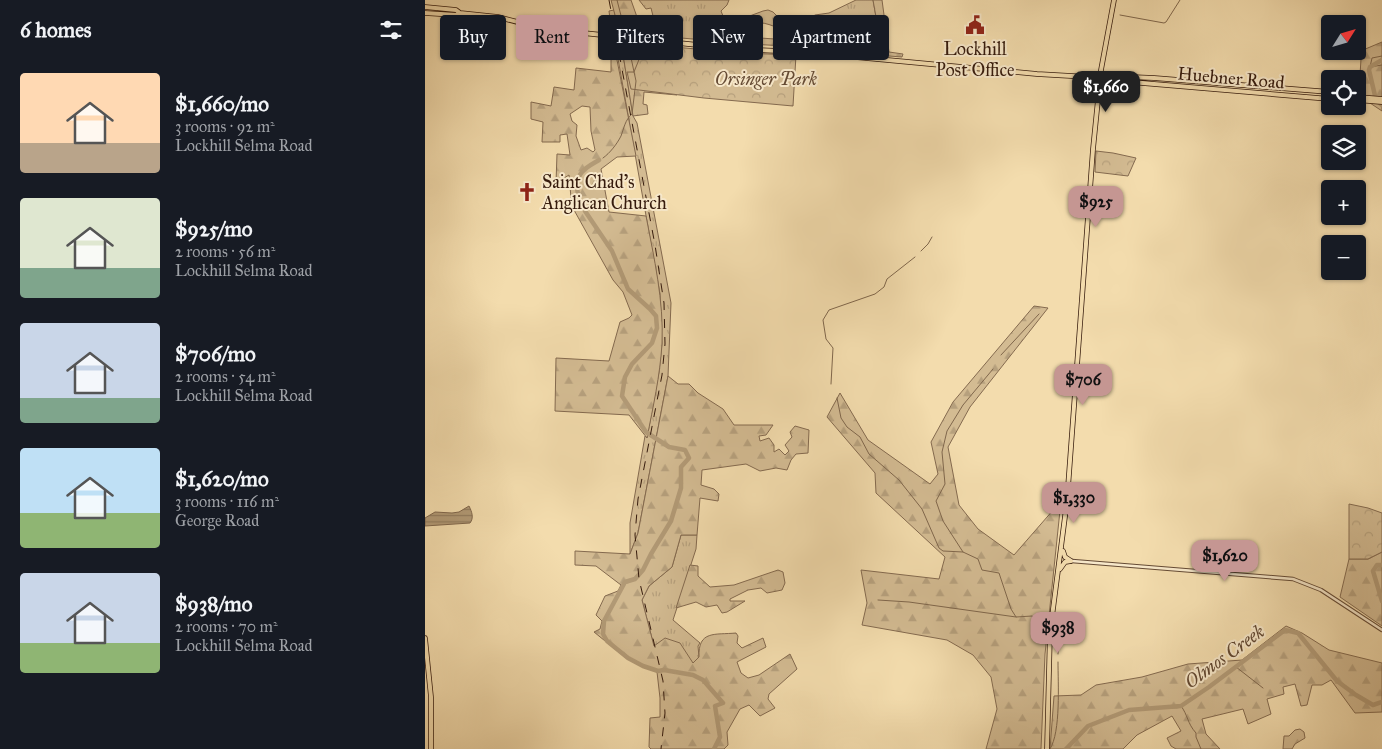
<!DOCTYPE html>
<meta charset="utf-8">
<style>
body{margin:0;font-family:"IM FELL Great Primer",serif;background:#242831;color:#f1f3f6;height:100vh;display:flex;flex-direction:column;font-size:19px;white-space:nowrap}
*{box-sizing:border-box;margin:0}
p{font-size:16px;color:#9ea1a6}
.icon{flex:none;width:28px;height:28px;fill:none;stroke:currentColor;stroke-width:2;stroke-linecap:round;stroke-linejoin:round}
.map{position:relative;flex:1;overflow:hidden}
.side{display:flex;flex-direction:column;background:#171b24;width:425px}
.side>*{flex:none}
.banner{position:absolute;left:15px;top:15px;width:475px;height:45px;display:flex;gap:10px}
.needle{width:32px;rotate:53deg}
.tools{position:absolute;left:896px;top:15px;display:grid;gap:10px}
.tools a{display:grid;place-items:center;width:45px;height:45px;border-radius:5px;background:#171b24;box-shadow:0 1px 4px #0004;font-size:25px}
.price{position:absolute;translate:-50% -42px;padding:0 11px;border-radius:10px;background:#c59692;color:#111;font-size:16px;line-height:32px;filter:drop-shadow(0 1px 2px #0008)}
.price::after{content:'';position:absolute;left:50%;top:30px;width:15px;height:11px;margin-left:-8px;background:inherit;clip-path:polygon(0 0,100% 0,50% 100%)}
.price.active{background:#222;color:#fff}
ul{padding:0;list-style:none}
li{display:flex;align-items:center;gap:15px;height:125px;padding:0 20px}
li span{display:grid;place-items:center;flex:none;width:140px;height:100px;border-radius:5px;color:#555}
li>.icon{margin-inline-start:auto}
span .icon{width:60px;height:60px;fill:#fffc;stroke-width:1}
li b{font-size:21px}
h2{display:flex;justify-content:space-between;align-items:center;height:60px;padding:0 20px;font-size:21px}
.tag{padding:0 18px;border-radius:5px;background:#171b24;box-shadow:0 1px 4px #0004;font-size:18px;line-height:45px}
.tag.active{background:#c59692;color:#111}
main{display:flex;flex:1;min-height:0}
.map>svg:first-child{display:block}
</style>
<main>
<section class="side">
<h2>6 homes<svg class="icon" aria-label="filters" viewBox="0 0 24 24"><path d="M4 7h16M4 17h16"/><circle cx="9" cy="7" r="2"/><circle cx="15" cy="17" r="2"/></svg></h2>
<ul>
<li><span style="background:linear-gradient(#ffd9b3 70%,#b9a48a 0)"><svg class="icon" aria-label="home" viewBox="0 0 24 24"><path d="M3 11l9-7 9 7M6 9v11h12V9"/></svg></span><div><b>$1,660/mo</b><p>3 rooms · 92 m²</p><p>Lockhill Selma Road</p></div></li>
<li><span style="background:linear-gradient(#dfe7d0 70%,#7fa58c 0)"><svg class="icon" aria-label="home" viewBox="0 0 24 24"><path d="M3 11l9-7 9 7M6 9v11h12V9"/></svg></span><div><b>$925/mo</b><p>2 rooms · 56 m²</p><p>Lockhill Selma Road</p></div></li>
<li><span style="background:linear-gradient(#c9d6e8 75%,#7fa58c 0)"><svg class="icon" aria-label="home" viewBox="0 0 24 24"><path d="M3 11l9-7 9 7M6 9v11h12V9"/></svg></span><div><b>$706/mo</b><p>2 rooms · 54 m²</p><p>Lockhill Selma Road</p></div></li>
<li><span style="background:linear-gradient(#bfe0f5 65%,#8fb573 0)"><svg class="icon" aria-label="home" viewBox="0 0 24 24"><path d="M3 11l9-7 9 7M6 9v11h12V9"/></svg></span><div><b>$1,620/mo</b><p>3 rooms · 116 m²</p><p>George Road</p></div></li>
<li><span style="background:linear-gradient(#c9d6e8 70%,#8fb573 0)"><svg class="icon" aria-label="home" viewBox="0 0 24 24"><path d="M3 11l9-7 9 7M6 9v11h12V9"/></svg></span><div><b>$938/mo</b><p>2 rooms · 70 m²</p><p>Lockhill Selma Road</p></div></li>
</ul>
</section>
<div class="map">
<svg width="957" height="749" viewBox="0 0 957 749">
<defs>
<pattern id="grass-tufts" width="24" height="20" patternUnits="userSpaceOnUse" patternTransform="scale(1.25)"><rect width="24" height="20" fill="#d3bb92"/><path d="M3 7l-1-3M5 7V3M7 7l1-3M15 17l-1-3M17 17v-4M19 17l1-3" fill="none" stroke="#b6a07d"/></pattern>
<pattern id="forest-firs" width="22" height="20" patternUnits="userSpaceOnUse" patternTransform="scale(1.25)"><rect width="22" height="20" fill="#d3bb92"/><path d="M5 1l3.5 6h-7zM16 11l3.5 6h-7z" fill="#b6a07d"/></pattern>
<pattern id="park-crowns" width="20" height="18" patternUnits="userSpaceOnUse" patternTransform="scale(1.25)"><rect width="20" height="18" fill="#d3bb92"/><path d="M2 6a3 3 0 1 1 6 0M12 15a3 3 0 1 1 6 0" fill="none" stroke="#b6a07d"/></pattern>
<pattern id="water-rules" width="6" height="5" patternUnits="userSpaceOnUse" patternTransform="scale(1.25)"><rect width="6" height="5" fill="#b29a76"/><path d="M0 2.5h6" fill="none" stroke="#927d5f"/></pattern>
</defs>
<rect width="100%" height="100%" fill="#f3dcad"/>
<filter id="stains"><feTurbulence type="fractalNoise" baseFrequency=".004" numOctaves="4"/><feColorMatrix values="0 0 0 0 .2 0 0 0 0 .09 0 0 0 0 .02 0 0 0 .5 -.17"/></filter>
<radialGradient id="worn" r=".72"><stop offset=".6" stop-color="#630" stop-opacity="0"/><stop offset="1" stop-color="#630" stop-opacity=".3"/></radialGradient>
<path fill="url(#grass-tufts)" stroke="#846a4f" d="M214 0H304L302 5 296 11 298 16 322 17 338 11 343 10 348 12 355 19 373 27 390 15 404 13 431 0H448L456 45 451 55 379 47 373 39 361 40C357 18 316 22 298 20L293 17 287 20V37L290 38C292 38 294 36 297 35 306 33 318 39 324 44L245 37 242 25 225 19 224 17 228 16 226 8 221 9Z
M189 10 194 30 208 116 212 123 246 303 243 376 213 533 205 554V523L220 436 222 438 234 372 237 343 235 294 190 42 182 31 180 20 185 19 184 11Z
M256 535H272L271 549 248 620 275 643 273 646 274 657 268 663 229 646 217 600 224 586 247 567Z"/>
<path fill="url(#forest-firs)" stroke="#846a4f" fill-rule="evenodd" d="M186 0H206L212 17 230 20 242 25 245 37 214 33 216 44V54L252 95 219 92 218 104 222 105 223 114 208 116 194 30Z
M448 0H457L464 52 478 54 477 57 451 55 456 45Z
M320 37 350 39 360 37 361 40 373 39 379 47 324 44 318 39Z
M957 42V111L945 103 934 91 936 59 938 50Z
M191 55 211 156 192 157 176 169 184 212 221 216C229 258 239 301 237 344 235 376 228 407 222 438L204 415 130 411 131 358 184 361 195 322 204 318 207 315 198 292 188 280 149 210 146 198 144 175 131 183 132 154 145 155 142 134 135 135V142H117L118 122 106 119V102L126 106 129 87 149 90 151 68 186 72V57ZM157 106 165 107 166 131 170 150 168 152 162 148 156 150 151 136 152 125 147 121 145 114Z
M609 306 623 308 545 407 523 447 534 505 553 529 589 555 636 501 620 654 616 749H561L572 709 566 677 548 655 522 640 437 625 442 603 436 570 514 579 520 557 451 493 450 473 402 417 415 393 443 440 505 484 513 474 506 442 528 402Z
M243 376 253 384H264L273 393 298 409 309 425H348L341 435 334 436 335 441 344 438 349 445V452L354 449 360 455 364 451 360 445 367 437 365 432 370 426 384 430 383 453 371 454 366 460 362 470 351 468 335 471 321 464 277 470 276 485 289 489 294 494 293 501 275 498 272 535H256L247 567 224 586 217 600 229 646 240 638 255 643 268 663 274 657C273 630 290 635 311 633L313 636 312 643 317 648 338 638 341 647 312 662 316 673 323 678 334 675 365 654 372 669 344 694 343 699 350 708 335 716 324 705 315 709 302 732 303 745 299 749H226L224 747 225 718 235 717V698L232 672 201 658 169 632 175 629 177 621 171 615 180 596 193 591 196 585 171 566 150 565V551L205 554 213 533Z
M957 552V626L915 597 924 559H943Z
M265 565 273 566V576L285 587 309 585 353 570 358 572 360 583 357 590 342 593 336 588 323 590 305 599V601H320L302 612 297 613 292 605 281 607 271 602 251 608Z
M861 626 877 633 904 650 957 663V712L930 713 906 680 897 685H887L882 705 876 706 870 684 858 687 859 694 842 699 846 714 823 724 818 709 777 719 781 734 795 749H751L746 746 742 738 756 731 747 716 712 735 698 749H625L629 696 656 695 671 685 717 677 763 664 817 660Z
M875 729 879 732 880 738 870 744 867 749H858L859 736H864L870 730Z"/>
<path fill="url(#park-crowns)" stroke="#846a4f" d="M216 44 315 53 371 55 368 106 279 98 206 89 202 72H209L215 57Z
M671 151 688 153 711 158 703 176 670 172Z
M924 504 943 508 957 513V552L943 559H924Z"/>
<path fill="url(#water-rules)" stroke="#80674c" d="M44 506C47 512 49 518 45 523L0 526V518L10 512 27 513 34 512Z"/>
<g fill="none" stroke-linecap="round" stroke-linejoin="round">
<path stroke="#80674c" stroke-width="1" d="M192 0 201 35
M695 15 739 23 741 22 755 0
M957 56 947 58 945 67 957 65
M178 158C185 153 192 144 196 136 199 128 200 120 207 114L211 81 202 39
M496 251 503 244 507 237
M576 355 614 314
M406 384 408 348 401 339 398 320 404 310 450 294 459 287 462 279 490 257
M412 398 416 418 422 427 435 437 444 454 474 480 497 509 514 548 518 551 538 552 553 559 557 570 574 573 586 609 591 617 607 616 622 625
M538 552 518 521 511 501 520 484 517 452 522 431 538 405 568 369
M453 600 484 602 591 617
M631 630 634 631 633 654
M811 667 838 688
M756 706C763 715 762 723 771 733V737L776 749
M625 749C636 732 633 683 633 662"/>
<path stroke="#b29a76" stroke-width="4.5" d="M957 60 945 67 944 70 951 100 957 105
M158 206C152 198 149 181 157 172 161 167 169 163 174 160
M160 211 187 251 203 289 225 309 231 316 232 328 227 343 207 364 200 377 197 396 221 432 244 447 260 450 264 458 256 467V488L246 521 226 554 218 570 210 579 200 582 179 621 178 634 182 641 203 658 218 666 233 671 239 670 268 675 278 680 298 703 290 706 295 737 289 749
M957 565H952L948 571 957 601
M641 749 663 726 704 710 756 706 784 687 860 630 873 633 912 681 931 695 948 705 957 702"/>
<g stroke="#644a34" stroke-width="4.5">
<path id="minor" d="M647 561 868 579 896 590 957 630"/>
</g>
<g stroke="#351a0c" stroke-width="5.5">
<path id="major" d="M0 7 31 10 35 13 73 17 120 29 311 49 377 52 612 74 664 77 682 76 729 78 905 92
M0 13 31 15 35 13
M676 78 682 80 905 99
M932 97 957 99
M932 100 957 102
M638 551 640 557 646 561
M635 569 640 562 646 561
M0 638 6 697V749
M622 749 625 632 642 501 668 149 676 70 689 0"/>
</g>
<use href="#minor" stroke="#f7e8ca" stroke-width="2.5"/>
<use href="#major" stroke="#f3dcad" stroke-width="4"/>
<path stroke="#351a0c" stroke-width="1" stroke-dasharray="9 9" stroke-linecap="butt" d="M184 0 230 245 239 303 240 344 237 375 213 499 210 535 214 579 238 681 240 713 236 749"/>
</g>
<defs>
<g id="civic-bare" transform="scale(1.5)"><path d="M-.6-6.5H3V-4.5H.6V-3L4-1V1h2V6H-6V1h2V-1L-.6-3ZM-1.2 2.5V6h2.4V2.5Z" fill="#8f2418" stroke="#f7e8ca" stroke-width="2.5" paint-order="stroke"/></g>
<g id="church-bare" transform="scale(1.5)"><path d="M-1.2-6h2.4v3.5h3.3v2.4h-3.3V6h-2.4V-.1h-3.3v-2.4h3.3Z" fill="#8f2418" stroke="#f7e8ca" stroke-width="2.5" paint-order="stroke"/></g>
</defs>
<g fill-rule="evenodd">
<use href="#civic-bare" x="550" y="25"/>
<use href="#church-bare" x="102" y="192"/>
</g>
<g text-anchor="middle" stroke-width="4" stroke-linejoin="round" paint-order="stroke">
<g font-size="18" fill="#351a0c" stroke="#f7e8ca">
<text x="550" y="55">Lockhill<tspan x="550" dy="21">Post Office</tspan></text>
<text x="117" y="188" text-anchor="start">Saint Chad's<tspan x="117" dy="21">Anglican Church</tspan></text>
</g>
<g font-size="18" fill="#351a0c" stroke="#f7e8ca">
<text transform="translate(806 78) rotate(5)" y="6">Huebner Road</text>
</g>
<g font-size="18" font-style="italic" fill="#644a34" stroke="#f7e8ca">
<text x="341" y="85">Orsinger Park</text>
</g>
<g font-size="19" font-style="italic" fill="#614731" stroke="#f7e8ca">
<text transform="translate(799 656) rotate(-36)" y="7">Olmos Creek</text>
</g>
</g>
<rect width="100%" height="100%" filter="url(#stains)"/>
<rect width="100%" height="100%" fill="url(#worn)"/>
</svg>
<div class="tools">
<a><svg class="needle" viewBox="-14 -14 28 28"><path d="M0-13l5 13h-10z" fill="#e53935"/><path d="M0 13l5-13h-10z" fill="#9ea1a6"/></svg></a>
<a><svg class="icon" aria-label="locate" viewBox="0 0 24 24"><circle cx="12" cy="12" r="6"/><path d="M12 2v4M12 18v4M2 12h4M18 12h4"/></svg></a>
<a><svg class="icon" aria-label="layers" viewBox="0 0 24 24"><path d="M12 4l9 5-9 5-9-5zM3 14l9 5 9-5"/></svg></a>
<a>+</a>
<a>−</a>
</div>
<b class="price active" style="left:681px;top:113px">$1,660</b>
<b class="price" style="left:671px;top:228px">$925</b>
<b class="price" style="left:658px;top:406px">$706</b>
<b class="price" style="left:649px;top:524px">$1,330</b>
<b class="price" style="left:800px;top:582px">$1,620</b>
<b class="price" style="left:633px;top:654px">$938</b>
<div class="banner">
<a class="tag">Buy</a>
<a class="tag active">Rent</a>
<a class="tag">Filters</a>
<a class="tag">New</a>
<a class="tag">Apartment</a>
</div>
</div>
</main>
